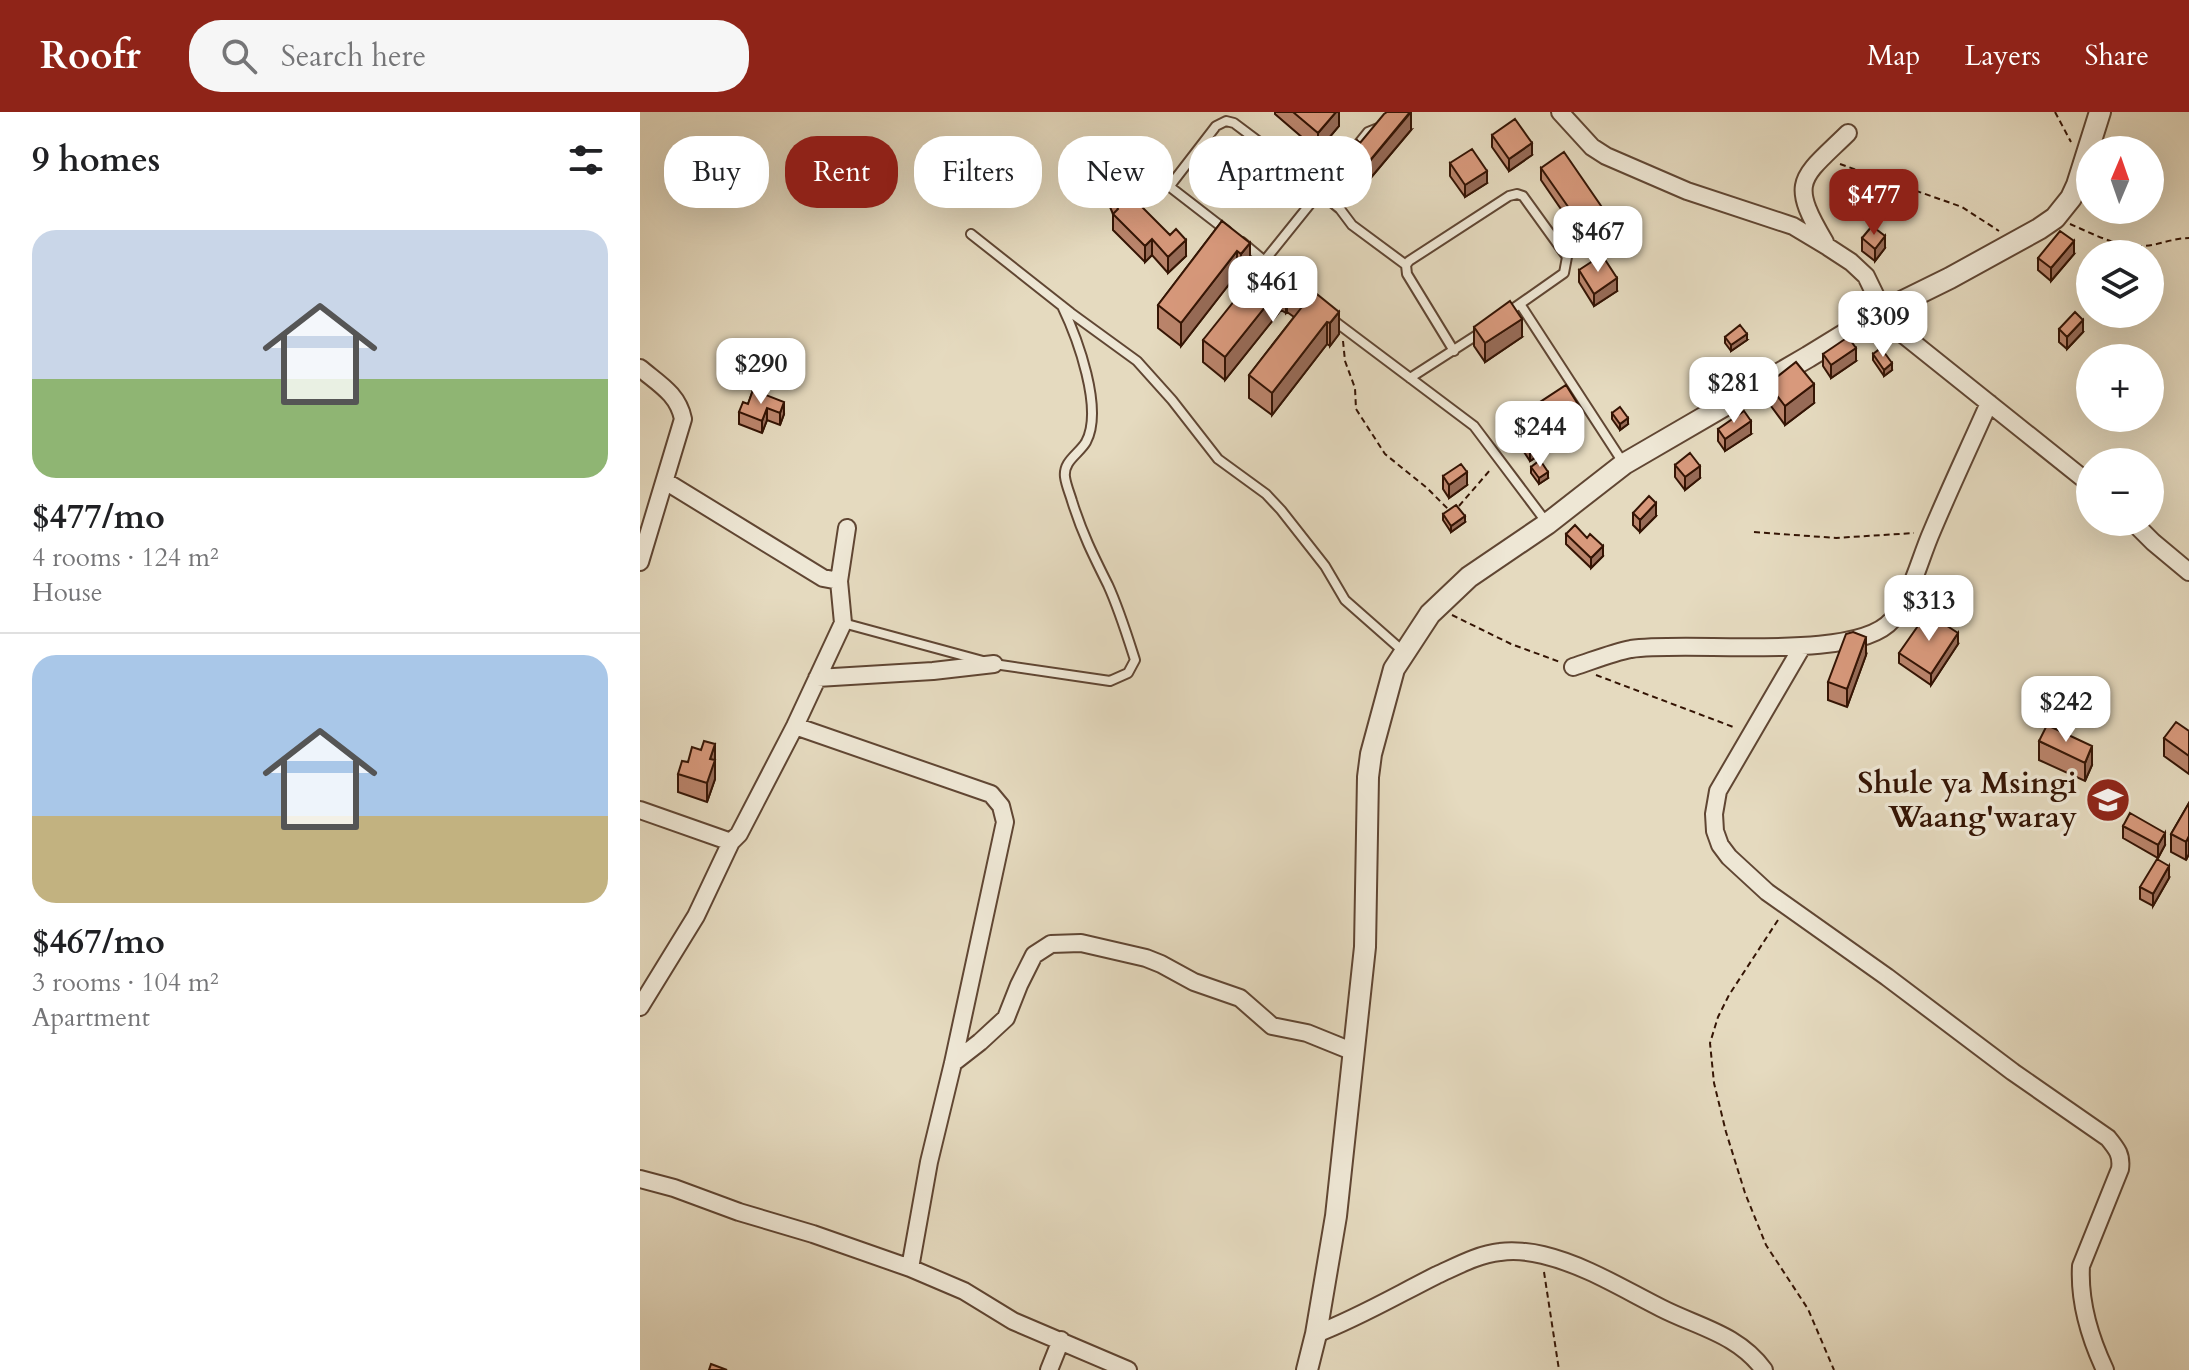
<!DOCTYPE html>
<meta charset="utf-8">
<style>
body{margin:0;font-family:Cardo,serif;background:#f6f6f6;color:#202124;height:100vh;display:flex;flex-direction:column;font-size:30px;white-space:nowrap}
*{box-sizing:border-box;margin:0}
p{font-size:26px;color:#757577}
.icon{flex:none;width:44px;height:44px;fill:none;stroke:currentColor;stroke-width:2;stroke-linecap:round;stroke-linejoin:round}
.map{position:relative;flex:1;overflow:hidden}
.side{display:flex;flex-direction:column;background:#fff;width:640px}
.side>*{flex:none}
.top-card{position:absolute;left:24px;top:24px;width:760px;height:72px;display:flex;gap:16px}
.needle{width:52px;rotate:2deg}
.controls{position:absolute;left:1436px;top:24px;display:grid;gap:16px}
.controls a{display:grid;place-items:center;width:88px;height:88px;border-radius:50%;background:#fff;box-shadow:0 8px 32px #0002;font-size:40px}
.price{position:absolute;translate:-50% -68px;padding:0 18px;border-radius:16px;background:#fff;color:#222;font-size:26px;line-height:52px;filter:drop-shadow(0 2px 4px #0008)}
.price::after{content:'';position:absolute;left:50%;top:48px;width:24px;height:18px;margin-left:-12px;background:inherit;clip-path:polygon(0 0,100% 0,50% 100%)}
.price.active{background:#8f2418;color:#fff}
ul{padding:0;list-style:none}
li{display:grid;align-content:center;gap:16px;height:424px;padding:0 32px}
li+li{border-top:2px solid #e0e0e0}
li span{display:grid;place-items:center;height:248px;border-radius:24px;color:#555}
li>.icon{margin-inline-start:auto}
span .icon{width:144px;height:144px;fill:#fffc;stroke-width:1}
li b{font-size:34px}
h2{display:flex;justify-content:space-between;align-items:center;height:96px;padding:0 32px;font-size:34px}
.pill{padding:0 28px;border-radius:32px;background:#fff;box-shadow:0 8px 32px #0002;font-size:28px;line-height:72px}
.pill.active{background:#8f2418;color:#fff}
header{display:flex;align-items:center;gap:48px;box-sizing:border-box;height:112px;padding:0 40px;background:#8f2418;color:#fff}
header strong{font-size:38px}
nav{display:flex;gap:44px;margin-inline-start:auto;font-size:28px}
.search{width:560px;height:72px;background:#f6f6f6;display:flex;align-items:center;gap:20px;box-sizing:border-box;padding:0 28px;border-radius:32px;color:#757577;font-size:30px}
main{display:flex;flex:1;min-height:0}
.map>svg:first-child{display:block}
</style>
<header>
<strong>Roofr</strong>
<div class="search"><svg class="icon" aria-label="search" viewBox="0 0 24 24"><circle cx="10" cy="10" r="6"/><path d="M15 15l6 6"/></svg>Search here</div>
<nav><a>Map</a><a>Layers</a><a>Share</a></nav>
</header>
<main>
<section class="side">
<h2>9 homes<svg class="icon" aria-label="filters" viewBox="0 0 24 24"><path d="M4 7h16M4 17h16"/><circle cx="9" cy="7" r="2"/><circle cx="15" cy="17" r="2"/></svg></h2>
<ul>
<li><span style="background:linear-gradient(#c9d6e8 60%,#8fb573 0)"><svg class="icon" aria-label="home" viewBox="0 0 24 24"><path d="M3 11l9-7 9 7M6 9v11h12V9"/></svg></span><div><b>$477/mo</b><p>4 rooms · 124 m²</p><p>House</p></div></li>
<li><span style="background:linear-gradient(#a9c7e8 65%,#c2b280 0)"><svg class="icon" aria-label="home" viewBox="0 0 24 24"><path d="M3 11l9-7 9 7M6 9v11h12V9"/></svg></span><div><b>$467/mo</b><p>3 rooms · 104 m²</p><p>Apartment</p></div></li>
</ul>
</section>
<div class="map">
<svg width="1549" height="1258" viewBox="0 0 1549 1258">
<rect width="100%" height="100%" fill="#e5dabf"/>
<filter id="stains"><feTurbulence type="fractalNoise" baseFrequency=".0025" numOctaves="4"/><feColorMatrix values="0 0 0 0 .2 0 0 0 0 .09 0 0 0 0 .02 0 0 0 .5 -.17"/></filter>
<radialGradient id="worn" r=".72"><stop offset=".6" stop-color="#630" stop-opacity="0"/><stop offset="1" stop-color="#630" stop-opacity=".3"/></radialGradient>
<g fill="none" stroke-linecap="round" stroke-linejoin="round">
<g stroke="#604633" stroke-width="12">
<path id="service" d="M481 37 587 119
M529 75 576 14 586 9 594 11 682 77
M679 80 700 97 712 113 766 153
M331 122 431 201 497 249 532 288 578 347 626 382 641 398 685 454 705 488 764 540
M602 130 646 167
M625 148 728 20 738 16
M880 192 984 352
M693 208 834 314 907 411
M814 239 767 162 766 153 769 149 869 84 877 82 883 84 927 145 924 161 867 201
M770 266 840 221
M203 511 354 552 470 569 488 561 495 548C487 523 479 497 468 473 453 443 442 421 432 389 430 382 426 373 425 365 423 349 439 342 446 330 464 297 437 225 422 194"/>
</g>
<g stroke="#604633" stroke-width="20">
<path id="minor" d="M920 0 952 35 966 44 1047 79 1153 114 1188 135 1211 150 1226 164 1243 199 1260 220 1450 372
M1185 130C1148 68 1161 67 1208 21
M0 256C19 272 38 282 43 307L0 450
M25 369 183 466 199 469
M1493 410 1513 430 1549 460
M1162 535 1078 679 1074 702 1075 719 1080 733 1089 745 1127 780 1247 865 1373 960 1468 1026C1477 1037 1482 1043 1480 1057L1441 1154C1439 1190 1450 1226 1465 1258
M933 555C952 549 971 541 991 537 1049 528 1216 551 1252 508 1271 485 1280 446 1292 419 1310 376 1330 334 1349 291
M177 566 293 559 354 552
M155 614 351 682 361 694 365 710 313 951 289 1050 270 1156
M0 698 91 730
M0 895 56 804 91 730 99 722 155 614 203 511 199 469 207 416
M313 951 340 930 366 906 379 873 394 843 411 832 441 831 506 846 521 852 554 870 600 886 632 914 667 921 714 940
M0 1067 34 1076 99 1100 173 1122 270 1156 324 1179 373 1209 488 1258
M676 1222C718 1206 757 1183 797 1163 817 1154 839 1142 860 1140 873 1138 891 1140 903 1143 945 1153 983 1177 1021 1196 1058 1215 1098 1222 1124 1258
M409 1258 421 1228"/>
</g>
<g stroke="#604633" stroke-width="24">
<path id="tertiary" d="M667 1258 676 1222 696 1104 725 835 728 665 731 642 754 557 790 502 829 465 907 412 984 352 1168 245 1243 199 1310 166 1399 117 1415 106 1431 86 1437 73 1460 0"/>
</g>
<path stroke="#341404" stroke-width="2" stroke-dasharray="6 4" stroke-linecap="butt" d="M1415 0 1431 30
M1200 52 1322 95 1359 119
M1430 112C1451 121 1475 134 1498 134 1516 135 1531 126 1549 126
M703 229 705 249 715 276 716 297 745 342 787 376 809 398
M819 394 851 357
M1114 420 1196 426 1274 421
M812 503 871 532 920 550
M956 563 1096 616
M1138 808 1089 883 1078 905 1070 931 1074 971 1086 1020 1105 1081 1126 1133 1168 1197 1194 1258
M904 1160 919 1258"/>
<use href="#service" stroke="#eee7d5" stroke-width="8"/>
<use href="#minor" stroke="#eee7d5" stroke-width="16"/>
<use href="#tertiary" stroke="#eee7d5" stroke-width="20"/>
</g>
<path fill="#ba846b" stroke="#341404" stroke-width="2" d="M635 0H699V14L678 39 635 2Z
M771 18 718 81 704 69 705 43Z
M852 23 892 43 869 59 852 35Z
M810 51 847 71 825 85 810 64Z
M901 56 968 116 945 132 901 68Z
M467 72 495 88 546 144 528 161 512 143 505 150 473 118V102L467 88Z
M582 109 610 154 601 165 597 162 541 234 518 216V193Z
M1222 126 1245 136 1235 149 1222 139Z
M1434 142 1411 169 1398 158V146Z
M939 158 977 179 954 194 939 170Z
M631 167H658L699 222 690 234 687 232 632 303 609 286V263L654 205 647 200 646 201 641 198 585 268 563 250V228Z
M834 215 882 225 845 250 834 234Z
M1419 217 1443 220 1427 237 1419 230Z
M1085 225 1107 228 1091 239 1085 231Z
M1183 242 1216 249 1191 266 1183 254Z
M1233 242 1252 258 1244 264 1233 248Z
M1128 272 1174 291 1145 313 1128 290Z
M113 278 144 302 140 313 127 308 122 321 99 312V300L108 292Z
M972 301 988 312 980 318 972 307Z
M874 307 941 316 890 349 874 325Z
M1078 317 1111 322 1085 339 1078 329Z
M1035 353 1060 366 1045 378 1035 365Z
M891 355 908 366 899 372 891 361Z
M803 364 827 373 809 386 803 377Z
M993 401 1016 404 1000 420 993 413Z
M803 402 825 410 811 420 803 408Z
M926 422 963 444 951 456 926 432Z
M1318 532 1291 573 1259 551V541Z
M1226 543 1207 595 1188 588V570Z
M1549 619V662L1524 644V626Z
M1399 629 1452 653 1445 669 1399 648Z
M75 632V667L67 690 38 680V662L48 650 61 638Z
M1549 691V742L1546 748 1531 740V722Z
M1483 714 1525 733 1518 746 1483 726Z
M1529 766 1513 794 1500 787V775Z"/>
<path fill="#976b57" stroke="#341404" stroke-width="2" d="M696 0H699V14L678 39V21Z
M771 0V18L718 81V63Z
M892 31V43L869 59V47Z
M847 59V71L825 85V73Z
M495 77V93L487 80Z
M968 104V116L945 132V119Z
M1245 124V136L1235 149V137Z
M512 127V143L505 150V134Z
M546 128V144L528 161V145Z
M1434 129V142L1411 169V156Z
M610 131V154L601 165V142Z
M597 139V162L541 234V211Z
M977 166V179L954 194V182Z
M641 175V198L585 268V245Z
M647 177V200L646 201V179Z
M699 200V222L690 234V211Z
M882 207V225L845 250V231Z
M1443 208V220L1427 237V225Z
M687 210V232L632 303V281Z
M1107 222V228L1091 239V233Z
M1216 236V249L1191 266V253Z
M1252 251V258L1244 264V258Z
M1174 272V291L1145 313V294Z
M144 290V302L140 313V301Z
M127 296V308L122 321V309Z
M941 297V316L890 349V331Z
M988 306V312L980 318V312Z
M1111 309V322L1085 339V327Z
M1060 354V366L1045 378V365Z
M827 360V373L809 386V373Z
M908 360V366L899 372V366Z
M1016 391V404L1000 420V408Z
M825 404V410L811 420V414Z
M963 434V444L951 456V446Z
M1318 521V532L1291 573V562Z
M1226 525V543L1207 595V577Z
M75 632V667L67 690V671L70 647Z
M1452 634V653L1445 669V651Z
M1525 721V733L1518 746V733Z
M1549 724V742L1546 748V730Z
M1529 754V766L1513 794V782Z"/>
<path fill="#d8997c" stroke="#341404" stroke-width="2" d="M653 0H696L678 21Z
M747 0H770L718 63 704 51 708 45 705 43 717 28 720 31 744 2Z
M875 7 892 31 869 47 852 23Z
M1486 27 1499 31 1496 38H1482Z
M832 37 847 59 825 73 810 51Z
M924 40 968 104 945 119 901 56Z
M489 63 495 77 487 80 530 123 536 117 546 128 528 145 512 127 505 134 473 102 478 97 467 72Z
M582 109 610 131 601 142 597 139 541 211 518 193Z
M1232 114 1245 124 1235 137 1222 126Z
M1420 119 1434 129 1411 156 1398 146Z
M962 143 977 166 954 182 939 158Z
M644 152 658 164 657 166 699 200 690 211 687 210 632 281 609 263 665 191 647 177 646 179 641 175 585 245 563 228 619 158 631 167Z
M870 189 882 207 845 231 834 215Z
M1435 200 1443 208 1427 225 1419 217Z
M1100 213 1107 222 1091 233 1085 225Z
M1208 225 1216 236 1191 253 1183 242Z
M1241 236 1252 251 1244 258 1233 242Z
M1156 250 1174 272 1145 294 1128 272Z
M926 273 941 297 890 331 874 307Z
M113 278 144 290 140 301 127 296 122 309 99 300 103 290 108 292Z
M980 295 988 306 980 312 972 301Z
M1104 299 1111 309 1085 327 1078 317Z
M1050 341 1060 354 1045 365 1035 353Z
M900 348 908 360 899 366 891 355Z
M821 352 827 360 809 373 803 364Z
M1009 384 1016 391 1000 408 993 401Z
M816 393 825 404 811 414 803 402Z
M935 413 947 426 950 422 963 434 951 446 926 422Z
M1287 501 1318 521 1291 562 1259 541Z
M1213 520 1226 525 1207 577 1188 570 1206 522Z
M1536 610 1549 619V644L1524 626Z
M1407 613 1452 634 1445 651 1399 629Z
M64 629 75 632 70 647 75 648 67 671 38 662 42 649 48 650 52 635 61 638Z
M1549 691V724L1546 730 1531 722Z
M1490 701 1525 721 1518 733 1483 714Z
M1517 747 1529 754 1513 782 1500 775Z
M71 1252 87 1258H69Z"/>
<defs>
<g id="school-disc" transform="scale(2.3)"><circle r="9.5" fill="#8f2418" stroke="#eee7d5"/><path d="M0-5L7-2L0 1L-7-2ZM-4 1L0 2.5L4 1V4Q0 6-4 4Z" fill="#fff"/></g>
</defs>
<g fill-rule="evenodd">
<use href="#school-disc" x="1468" y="688"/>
</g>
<g text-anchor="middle" stroke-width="7" stroke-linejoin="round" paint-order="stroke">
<g font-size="30" font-weight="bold" fill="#341404" stroke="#eee7d5" text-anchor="end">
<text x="1437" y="681">Shule ya Msingi<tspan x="1437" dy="34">Waang'waray</tspan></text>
</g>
</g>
<rect width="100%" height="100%" filter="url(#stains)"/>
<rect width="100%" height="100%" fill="url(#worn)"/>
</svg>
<div class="controls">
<a><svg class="needle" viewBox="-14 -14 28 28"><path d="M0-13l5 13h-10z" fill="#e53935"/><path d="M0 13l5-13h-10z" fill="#757577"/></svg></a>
<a><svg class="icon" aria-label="layers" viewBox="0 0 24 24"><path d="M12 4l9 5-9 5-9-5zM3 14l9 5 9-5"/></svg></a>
<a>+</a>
<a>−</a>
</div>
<b class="price active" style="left:1234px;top:125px">$477</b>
<b class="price" style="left:958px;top:162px">$467</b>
<b class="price" style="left:633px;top:212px">$461</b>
<b class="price" style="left:1243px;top:247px">$309</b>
<b class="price" style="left:121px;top:294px">$290</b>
<b class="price" style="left:1094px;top:313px">$281</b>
<b class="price" style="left:900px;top:357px">$244</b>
<b class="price" style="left:1289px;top:531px">$313</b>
<b class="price" style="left:1426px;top:632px">$242</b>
<div class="top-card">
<a class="pill">Buy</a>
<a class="pill active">Rent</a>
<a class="pill">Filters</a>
<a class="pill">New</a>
<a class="pill">Apartment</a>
</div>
</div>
</main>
